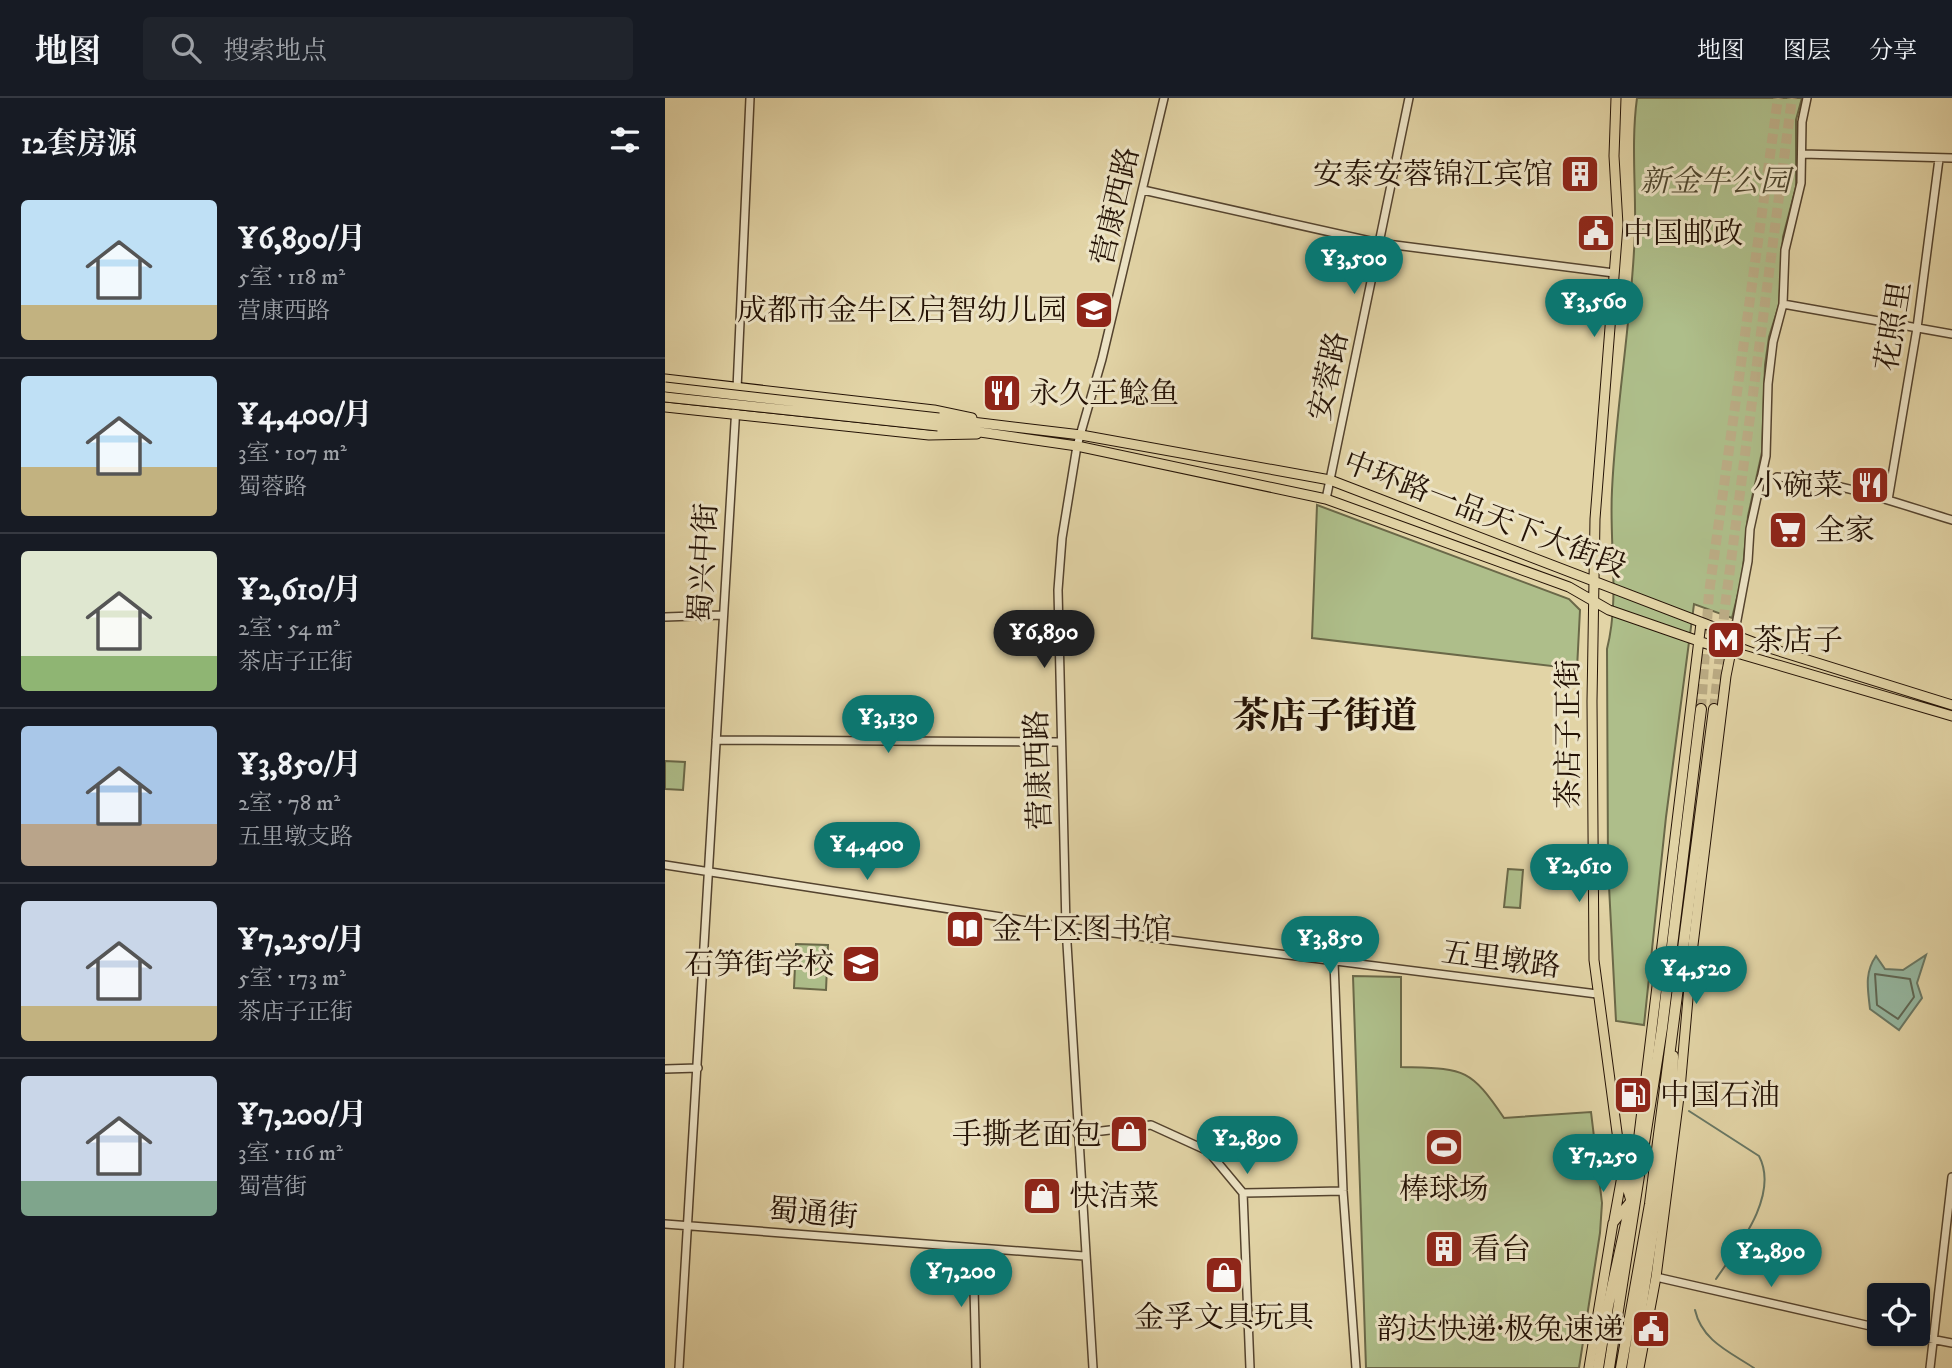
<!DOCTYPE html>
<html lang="zh">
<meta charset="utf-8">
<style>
body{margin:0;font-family:"IM FELL DW Pica","Noto Serif SC",serif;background:#20242c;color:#f1f3f6;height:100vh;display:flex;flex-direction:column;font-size:26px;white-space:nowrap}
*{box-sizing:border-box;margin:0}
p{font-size:23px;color:#9ea1a6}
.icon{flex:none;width:38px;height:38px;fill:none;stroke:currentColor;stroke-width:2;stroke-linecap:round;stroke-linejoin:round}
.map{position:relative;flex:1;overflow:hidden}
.drawer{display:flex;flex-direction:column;background:#171b24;width:665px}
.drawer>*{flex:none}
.buttons{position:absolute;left:1202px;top:1185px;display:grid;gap:14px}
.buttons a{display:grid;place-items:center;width:63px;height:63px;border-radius:7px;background:#171b24;box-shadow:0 2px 5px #0004;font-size:35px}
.price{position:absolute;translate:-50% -60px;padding:0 16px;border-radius:24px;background:#0f766e;color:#fff;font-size:23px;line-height:46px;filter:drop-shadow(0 2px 4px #0008)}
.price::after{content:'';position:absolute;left:50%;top:42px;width:21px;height:16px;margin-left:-10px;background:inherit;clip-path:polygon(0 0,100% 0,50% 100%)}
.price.on{background:#222;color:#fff}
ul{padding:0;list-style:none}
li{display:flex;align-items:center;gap:21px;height:175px;padding:0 21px}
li+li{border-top:2px solid #363941}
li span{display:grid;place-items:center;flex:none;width:196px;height:140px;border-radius:7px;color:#555}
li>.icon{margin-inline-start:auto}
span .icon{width:84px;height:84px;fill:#fffc;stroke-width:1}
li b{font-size:30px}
h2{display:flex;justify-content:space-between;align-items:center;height:84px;padding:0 21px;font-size:30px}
header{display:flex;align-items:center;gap:42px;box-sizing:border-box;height:98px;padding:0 35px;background:#171b24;border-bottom:2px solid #363941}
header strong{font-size:33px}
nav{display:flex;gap:38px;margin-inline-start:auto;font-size:24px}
.search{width:490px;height:63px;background:#20242c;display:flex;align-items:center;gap:18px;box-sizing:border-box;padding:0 24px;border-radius:7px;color:#9ea1a6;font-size:26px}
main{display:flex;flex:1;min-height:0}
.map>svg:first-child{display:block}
</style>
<header>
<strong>地图</strong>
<div class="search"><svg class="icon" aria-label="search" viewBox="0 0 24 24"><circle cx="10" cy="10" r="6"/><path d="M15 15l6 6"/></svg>搜索地点</div>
<nav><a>地图</a><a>图层</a><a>分享</a></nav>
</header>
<main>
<section class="drawer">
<h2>12套房源<svg class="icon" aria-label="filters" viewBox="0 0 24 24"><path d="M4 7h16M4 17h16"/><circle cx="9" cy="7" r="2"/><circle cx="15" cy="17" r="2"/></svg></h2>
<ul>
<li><span style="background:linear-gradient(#bfe0f5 75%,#c2b280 0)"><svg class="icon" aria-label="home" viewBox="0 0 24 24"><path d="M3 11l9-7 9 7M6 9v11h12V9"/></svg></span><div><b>¥6,890/月</b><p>5室 · 118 m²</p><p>营康西路</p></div></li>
<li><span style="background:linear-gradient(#bfe0f5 65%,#c2b280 0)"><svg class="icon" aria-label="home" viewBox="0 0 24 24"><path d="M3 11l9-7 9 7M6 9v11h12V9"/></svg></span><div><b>¥4,400/月</b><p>3室 · 107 m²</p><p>蜀蓉路</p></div></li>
<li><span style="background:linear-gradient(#dfe7d0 75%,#8fb573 0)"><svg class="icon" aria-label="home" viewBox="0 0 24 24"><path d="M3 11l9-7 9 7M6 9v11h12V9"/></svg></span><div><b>¥2,610/月</b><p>2室 · 54 m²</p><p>茶店子正街</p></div></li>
<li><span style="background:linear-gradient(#a9c7e8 70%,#b9a48a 0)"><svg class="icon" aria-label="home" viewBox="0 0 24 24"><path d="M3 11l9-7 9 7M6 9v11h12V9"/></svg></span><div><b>¥3,850/月</b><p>2室 · 78 m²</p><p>五里墩支路</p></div></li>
<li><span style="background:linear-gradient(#c9d6e8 75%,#c2b280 0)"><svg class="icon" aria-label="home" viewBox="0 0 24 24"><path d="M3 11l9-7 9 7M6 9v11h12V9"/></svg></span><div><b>¥7,250/月</b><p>5室 · 173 m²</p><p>茶店子正街</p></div></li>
<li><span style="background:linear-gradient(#c9d6e8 75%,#7fa58c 0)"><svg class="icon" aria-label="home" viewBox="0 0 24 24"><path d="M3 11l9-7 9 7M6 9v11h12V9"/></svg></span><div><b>¥7,200/月</b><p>3室 · 116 m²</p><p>蜀营街</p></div></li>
</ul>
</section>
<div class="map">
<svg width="1287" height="1270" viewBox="0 0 1287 1270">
<rect width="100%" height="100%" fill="#e2d4a6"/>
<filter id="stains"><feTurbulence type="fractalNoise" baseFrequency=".00286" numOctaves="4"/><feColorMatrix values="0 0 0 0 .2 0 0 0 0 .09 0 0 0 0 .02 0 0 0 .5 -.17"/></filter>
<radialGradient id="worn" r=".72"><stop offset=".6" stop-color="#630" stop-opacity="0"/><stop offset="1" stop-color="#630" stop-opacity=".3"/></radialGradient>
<path fill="#aebe8a" stroke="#6a6848" stroke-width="2" d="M972 0H1137L1131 22V89L1118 139 1114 207 1104 239 1100 267 1097 354 1083 418 1077 480 1067 520 1029 506 1001 719 979 927 951 923 943 769 942 551C955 499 944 446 947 392 951 306 967 220 970 133 971 88 966 44 972 0Z
M652 407 904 501 915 512 912 571 647 540Z
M0 663 20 664 18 692 0 691Z
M843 771 858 772 855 810 839 809Z
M131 846 163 847 161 892 129 890Z
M688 878 736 879V969C798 971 804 968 839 1020L926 1014 937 1105 935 1135 914 1270H701Z"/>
<path fill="#95b9a3" stroke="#687764" stroke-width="2" d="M1261 857 1252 885 1257 900 1234 932 1205 911C1203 892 1199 875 1211 858L1220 871 1238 872Z"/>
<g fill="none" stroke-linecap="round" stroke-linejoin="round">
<path stroke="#5d6654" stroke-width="2" d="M1210 876 1245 881 1249 899 1233 921 1212 907Z"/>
<path stroke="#687764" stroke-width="2" d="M1024 1013 1094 1058C1115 1098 1072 1150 1051 1181
M1030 1212C1037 1243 1065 1254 1089 1270"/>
<path stroke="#bcad86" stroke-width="10" stroke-dasharray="10 5" stroke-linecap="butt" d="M1036 611 1044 495 1113 0
M1049 611 1061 501 1127 0"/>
<g stroke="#54432e" stroke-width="10">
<path id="minor" d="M1137 56 1287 60
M478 92 714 145 949 175
M1118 206 1287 236
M1112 379C1170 382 1231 405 1287 422
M661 401 744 0
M1223 402 1252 230 1274 61
M0 519 57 517
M1069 538 1083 463 1085 431 1101 358 1103 286 1108 244 1118 206 1120 152 1136 85 1137 24 1142 0
M51 642 395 644
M0 767 401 829 932 896
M669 864 678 1093 691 1270
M0 971 33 970
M412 1036 486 1027 543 1053 578 1095 585 1270
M578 1095 678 1093
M0 1126 419 1158
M308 1150 311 1270
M991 1179 1214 1230
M1240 1236 1287 1245
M14 1270 72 291 85 0
M428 1270 401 829 393 492 397 440 412 348 437 261 499 0
M1265 1270 1287 1079"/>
</g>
<g stroke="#251306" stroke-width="11">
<path id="major" d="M951 0 949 58 953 127 930 421 927 603 929 862 957 1072 966 1103
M0 281 269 312 307 320
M0 309 264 337 312 336
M274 320 416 337 665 382 1098 548 1287 607
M273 328 412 348 661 401 904 489 944 512 1048 548 1287 618
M949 1122 957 1078
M924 1270 948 1125 966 1103 1036 525
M974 1270 991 1179 1015 991 1027 855 1061 578 1069 538"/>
</g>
<g stroke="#251306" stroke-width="12">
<path id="highway" d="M933 1270 943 1208 966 1103H970
M944 1270 997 930 1036 611
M956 1270 985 1106 1049 611
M967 1270 1007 1008 1008 958"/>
</g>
<use href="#minor" stroke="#ece3c5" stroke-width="7"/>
<use href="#major" stroke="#e2d4a6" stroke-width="9"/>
<use href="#highway" stroke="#e2d4a6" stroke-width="10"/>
<g stroke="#251306" stroke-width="11" stroke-linecap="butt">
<path id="major-bridge" d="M0 289 274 320
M0 299 273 328"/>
</g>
<use href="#major-bridge" stroke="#e2d4a6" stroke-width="9"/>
</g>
<defs>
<g id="building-square" transform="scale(2.0125)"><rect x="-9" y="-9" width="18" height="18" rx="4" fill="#8f2418" stroke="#ece3c5"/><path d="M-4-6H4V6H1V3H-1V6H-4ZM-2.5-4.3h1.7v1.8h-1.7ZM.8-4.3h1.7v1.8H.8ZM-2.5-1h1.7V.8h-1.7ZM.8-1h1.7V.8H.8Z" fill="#fff"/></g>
<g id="civic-square" transform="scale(2.0125)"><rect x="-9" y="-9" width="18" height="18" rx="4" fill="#8f2418" stroke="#ece3c5"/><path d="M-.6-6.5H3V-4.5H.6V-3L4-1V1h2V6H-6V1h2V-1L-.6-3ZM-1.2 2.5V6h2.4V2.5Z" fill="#fff"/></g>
<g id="school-square" transform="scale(2.0125)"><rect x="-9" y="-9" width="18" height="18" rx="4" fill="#8f2418" stroke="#ece3c5"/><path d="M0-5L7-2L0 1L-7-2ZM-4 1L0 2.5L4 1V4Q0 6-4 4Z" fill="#fff"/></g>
<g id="restaurant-square" transform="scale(2.0125)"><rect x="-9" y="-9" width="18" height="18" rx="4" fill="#8f2418" stroke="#ece3c5"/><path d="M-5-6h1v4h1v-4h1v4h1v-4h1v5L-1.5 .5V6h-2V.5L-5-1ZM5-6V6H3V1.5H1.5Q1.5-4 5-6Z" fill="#fff"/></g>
<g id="supermarket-square" transform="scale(2.0125)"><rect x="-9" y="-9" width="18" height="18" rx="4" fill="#8f2418" stroke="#ece3c5"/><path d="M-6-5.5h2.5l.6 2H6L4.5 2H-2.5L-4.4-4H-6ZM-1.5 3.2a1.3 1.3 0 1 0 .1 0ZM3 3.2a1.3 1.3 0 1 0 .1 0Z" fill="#fff"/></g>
<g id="metro-square" transform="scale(2.0125)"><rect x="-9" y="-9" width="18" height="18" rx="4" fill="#8f2418" stroke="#ece3c5"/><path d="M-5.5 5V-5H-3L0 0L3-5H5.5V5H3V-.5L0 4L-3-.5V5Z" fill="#fff"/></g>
<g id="library-square" transform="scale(2.0125)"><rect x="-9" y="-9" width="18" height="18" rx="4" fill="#8f2418" stroke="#ece3c5"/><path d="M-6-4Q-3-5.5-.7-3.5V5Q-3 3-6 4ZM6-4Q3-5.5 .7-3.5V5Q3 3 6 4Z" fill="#fff"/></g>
<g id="fuel-square" transform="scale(2.0125)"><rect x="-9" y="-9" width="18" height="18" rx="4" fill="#8f2418" stroke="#ece3c5"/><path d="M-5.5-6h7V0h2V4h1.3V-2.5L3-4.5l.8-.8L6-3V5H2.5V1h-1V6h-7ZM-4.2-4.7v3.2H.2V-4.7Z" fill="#fff"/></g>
<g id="shop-square" transform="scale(2.0125)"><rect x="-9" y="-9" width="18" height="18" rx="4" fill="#8f2418" stroke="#ece3c5"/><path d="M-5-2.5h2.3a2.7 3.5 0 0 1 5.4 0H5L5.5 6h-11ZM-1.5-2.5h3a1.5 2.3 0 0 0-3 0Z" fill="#fff"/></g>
<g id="stadium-square" transform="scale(2.0125)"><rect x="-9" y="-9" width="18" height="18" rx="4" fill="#8f2418" stroke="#ece3c5"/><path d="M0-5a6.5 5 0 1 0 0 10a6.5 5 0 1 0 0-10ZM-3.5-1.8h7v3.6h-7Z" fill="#fff"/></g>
</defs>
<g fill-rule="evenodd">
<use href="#building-square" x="915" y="76"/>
<use href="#civic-square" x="931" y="135"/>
<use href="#school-square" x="429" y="212"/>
<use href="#restaurant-square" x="337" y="295"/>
<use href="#restaurant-square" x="1205" y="387"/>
<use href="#supermarket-square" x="1123" y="432"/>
<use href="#metro-square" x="1061" y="542"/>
<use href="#library-square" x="300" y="831"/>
<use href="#school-square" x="196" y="866"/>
<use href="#fuel-square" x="968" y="997"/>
<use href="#shop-square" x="464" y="1036"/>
<use href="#stadium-square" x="779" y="1049"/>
<use href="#shop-square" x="377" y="1098"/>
<use href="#building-square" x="779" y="1151"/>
<use href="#shop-square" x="559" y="1177"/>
<use href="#civic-square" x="986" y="1231"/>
</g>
<g text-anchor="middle" stroke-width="6" stroke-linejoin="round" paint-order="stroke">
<g font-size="30" fill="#251306" stroke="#ece3c5" text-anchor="start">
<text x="888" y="86" text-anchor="end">安泰安蓉锦江宾馆</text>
<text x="958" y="145">中国邮政</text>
<text x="402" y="222" text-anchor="end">成都市金牛区启智幼儿园</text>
<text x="364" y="305">永久王鲶鱼</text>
<text x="1178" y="397" text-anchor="end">小碗菜</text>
<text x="1150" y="442">全家</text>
<text x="1088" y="552">茶店子</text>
<text x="327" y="841">金牛区图书馆</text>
<text x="169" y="876" text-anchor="end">石笋街学校</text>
<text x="995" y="1007">中国石油</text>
<text x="437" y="1046" text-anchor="end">手撕老面包</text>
<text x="779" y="1101" text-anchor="middle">棒球场</text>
<text x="404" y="1108">快洁菜</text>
<text x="806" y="1161">看台</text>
<text x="559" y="1229" text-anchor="middle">金孚文具玩具</text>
<text x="959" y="1241" text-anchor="end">韵达快递·极兔速递</text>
</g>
<g font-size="30" font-style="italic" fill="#4e462e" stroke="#ece3c5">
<text x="1050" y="93">新金牛公园</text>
</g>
<g font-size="30" fill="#251306" stroke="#ece3c5">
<text transform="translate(450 108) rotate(-77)" y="10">营康西路</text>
<text transform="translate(1228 228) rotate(-81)" y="10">花照里</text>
<text transform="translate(663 278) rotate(-78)" y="10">安蓉路</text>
<text transform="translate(820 416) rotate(21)" y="10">中环路一品天下大街段</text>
<text transform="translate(38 465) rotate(-87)" y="10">蜀兴中街</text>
<text transform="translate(903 636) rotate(-90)" y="10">茶店子正街</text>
<text transform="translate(373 672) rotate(-92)" y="10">营康西路</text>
<text transform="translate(836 861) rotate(7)" y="10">五里墩路</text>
<text transform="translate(148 1115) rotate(5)" y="10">蜀通街</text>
</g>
<g font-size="37" font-weight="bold" fill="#251306" stroke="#ece3c5">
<text x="660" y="630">茶店子街道</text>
</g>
</g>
<rect width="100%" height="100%" filter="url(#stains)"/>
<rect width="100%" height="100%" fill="url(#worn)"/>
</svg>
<div class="buttons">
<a><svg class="icon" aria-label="locate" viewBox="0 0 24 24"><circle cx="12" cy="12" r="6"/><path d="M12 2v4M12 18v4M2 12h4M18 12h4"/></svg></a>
</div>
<b class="price" style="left:689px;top:198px">¥3,500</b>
<b class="price" style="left:929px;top:241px">¥3,560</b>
<b class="price on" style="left:379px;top:572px">¥6,890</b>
<b class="price" style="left:223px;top:657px">¥3,130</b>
<b class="price" style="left:202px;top:784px">¥4,400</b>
<b class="price" style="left:914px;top:806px">¥2,610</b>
<b class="price" style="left:665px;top:878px">¥3,850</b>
<b class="price" style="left:1031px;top:908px">¥4,520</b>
<b class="price" style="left:582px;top:1078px">¥2,890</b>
<b class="price" style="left:938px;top:1096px">¥7,250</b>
<b class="price" style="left:1106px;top:1191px">¥2,890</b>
<b class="price" style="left:296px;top:1211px">¥7,200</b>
</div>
</main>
